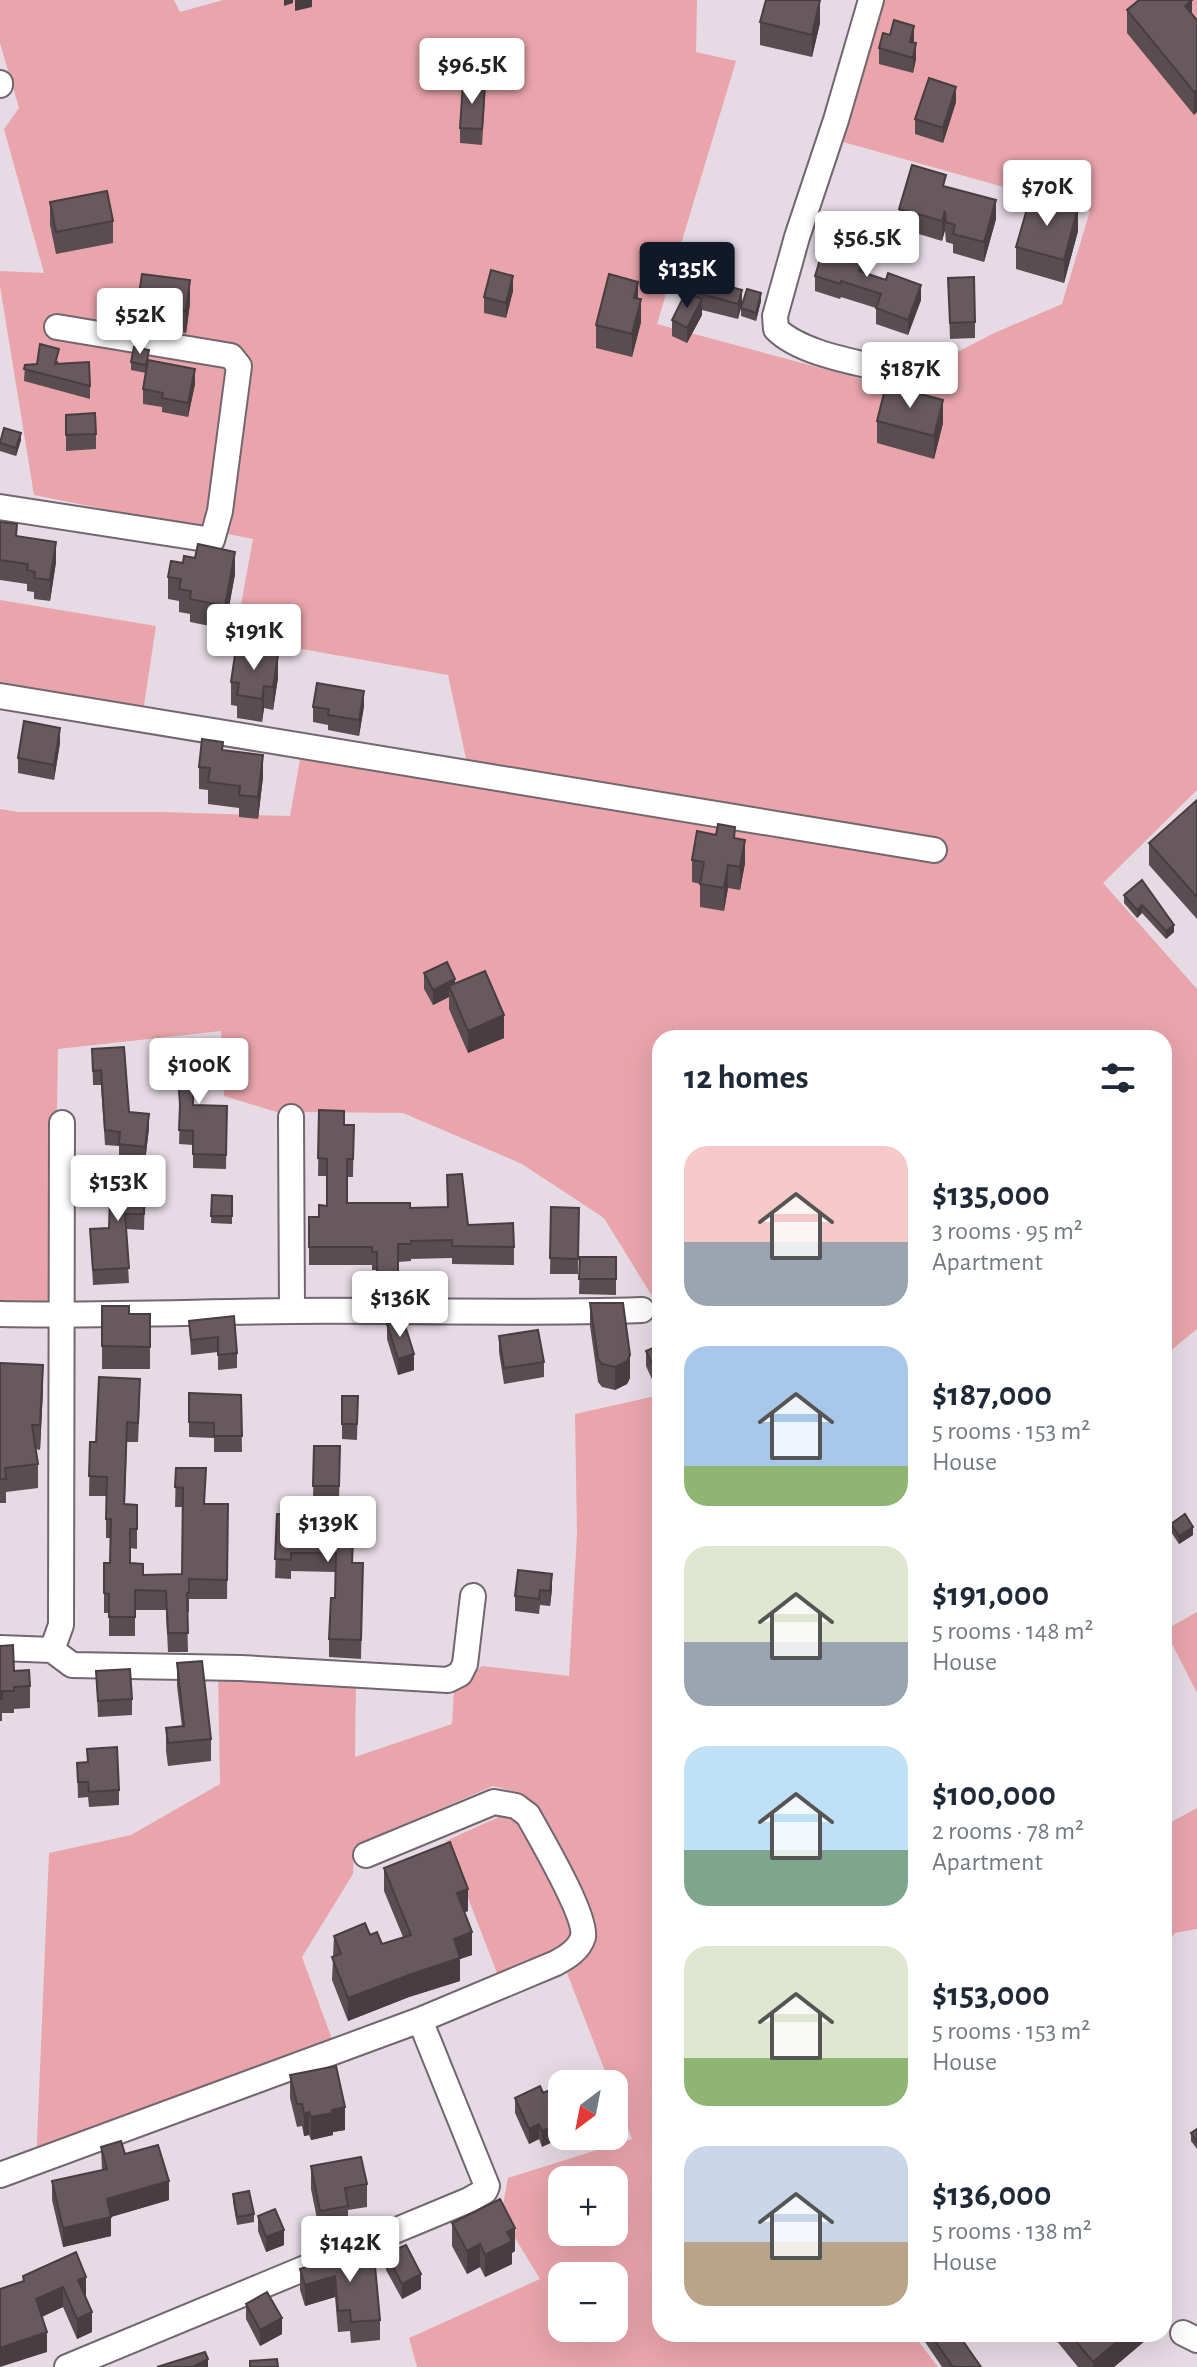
<!DOCTYPE html>
<meta charset="utf-8">
<style>
body{margin:0;font-family:"Alegreya Sans",sans-serif;background:#f6f6f7;color:#1f2937;height:100vh;display:flex;flex-direction:column;font-size:30px;white-space:nowrap}
*{box-sizing:border-box;margin:0}
p{font-size:26px;color:#747a83}
.icon{flex:none;width:44px;height:44px;fill:none;stroke:currentColor;stroke-width:2;stroke-linecap:round;stroke-linejoin:round}
.map{position:relative;flex:1;overflow:hidden}
.drawer{position:absolute;left:652px;top:1030px;width:520px;height:1312px;display:flex;flex-direction:column;background:#fff;border-radius:24px;box-shadow:0 8px 32px #0002}
.drawer>*{flex:none}
.needle{width:52px;rotate:212deg}
.tools{position:absolute;left:548px;top:2070px;display:grid;gap:16px}
.tools a{display:grid;place-items:center;width:80px;height:80px;border-radius:16px;background:#fff;box-shadow:0 8px 32px #0002;font-size:40px}
.price{position:absolute;translate:-50% -68px;padding:0 18px;border-radius:8px;background:#fff;color:#222;font-size:26px;line-height:52px;filter:drop-shadow(0 2px 4px #0008)}
.price::after{content:'';position:absolute;left:50%;top:48px;width:24px;height:18px;margin-left:-12px;background:inherit;clip-path:polygon(0 0,100% 0,50% 100%)}
.price.current{background:#111827;color:#fff}
ul{padding:0;list-style:none}
li{display:flex;align-items:center;gap:24px;height:200px;padding:0 32px}
li span{display:grid;place-items:center;flex:none;width:224px;height:160px;border-radius:24px;color:#555}
li>.icon{margin-inline-start:auto}
span .icon{width:96px;height:96px;fill:#fffc;stroke-width:1}
li b{font-size:34px}
h2{display:flex;justify-content:space-between;align-items:center;height:96px;padding:0 32px;font-size:34px}
.map>svg:first-child{display:block}
</style>
<div class="map">
<svg width="1197" height="2367" viewBox="0 0 1197 2367">
<rect width="100%" height="100%" fill="#e6dae4"/>
<path fill="#e9a5ab" fill-rule="evenodd" d="M0 0H174L180 12 223 0H697L696 52 736 61 657 324 891 387 992 334 1062 304 1090 211 843 142 884 0H1197V790L1103 883 1197 989V1329L1164 1356V1038H660V1309L604 1218 522 1164 403 1113 300 1112 280 1113 224 1096 221 1031 58 1049 54 1293 41 1307 0 1306V809L18 812H162L290 816 301 754 467 763 448 675 235 637 253 539 34 495 0 286V271L44 273 4 129 19 108 0 43Z
M0 600 156 626 143 712 0 687Z
M660 1395V2334H913L938 2367H417L409 2338 540 2279 501 2215 508 2178 632 2139 614 2093V2084H610L567 1973 579 1961 589 1945 535 1809 516 1792 493 1786 354 1846 353 1874 302 1957 336 2050 36 2165 49 1853 131 1835 220 1784 218 1672 356 1679 355 1757 452 1724 454 1689 482 1666 569 1676 577 1534 575 1414ZM562 2180H614V2232H562ZM562 2276H614V2328H562Z
M1197 1612V1693L1165 1630Z
M1197 1808V1929L1175 1933 1164 1946V1826Z
M503 1815 524 1823 573 1921 567 1945 497 1973 446 1841Z"/>
<g fill="none" stroke-linecap="round" stroke-linejoin="round">
<g stroke="#726770" stroke-width="28">
<path id="street" d="M871 0 836 120 797 237 775 316 776 329C801 354 857 362 892 371
M0 83V85
M0 507 212 540 220 511 239 366 231 356 57 327
M0 696 934 850
M291 1117 292 1311
M0 1314C97 1316 194 1312 291 1311 408 1310 525 1314 642 1310
M0 1648 52 1650 61 1625 62 1123
M52 1650 72 1665 241 1668 448 1680 460 1674 465 1664 473 1596
M366 1855 494 1802 516 1806 528 1815C540 1837 587 1916 583 1937 579 1950 567 1957 556 1963L420 2020
M0 2175 420 2020 487 2186 485 2191 469 2200 67 2367
M1183 2333 1197 2340"/>
</g>
<use href="#street" stroke="#fff" stroke-width="24"/>
</g>
<path fill="#594d51" d="M1127 10 1192 14 1197 20 1194 115 1127 33Z
M760 22 820 23 812 57 760 45Z
M890 35 914 43 916 59 913 73 879 64V48Z
M485 100 482 145 460 143V128Z
M956 102 943 143 915 134V119Z
M946 186 996 219 984 262 953 253V244L946 242 945 230 942 241 899 228V209Z
M50 202 113 221V243L56 254 50 225Z
M1078 231 1064 283 1016 269V247Z
M865 268 863 272 886 280 921 300 908 335 876 324V308L841 297 840 299 815 291V276Z
M948 278 975 322V338L950 339Z
M742 290 738 319 702 310V315L687 343 672 336V320L690 294V291Z
M513 291 506 318 484 313V297Z
M638 299 641 322 632 357 596 348V325Z
M761 301 756 321 741 316V308Z
M138 302 190 303 186 333 138 325Z
M149 358 148 361 195 384 188 417 162 412V407L143 404V389L146 373 131 370V362Z
M59 361 58 363 90 386V399L24 381 25 365Z
M66 415 96 434V449L66 451Z
M877 421 943 423 934 459 877 443Z
M21 440 16 456 0 451V441Z
M0 522 17 536 56 562 50 601 34 599V592L27 591V584L0 580Z
M235 574 225 629 190 622V614L179 612V601L168 599V577Z
M278 678 273 710 264 708 262 722 237 718V706L231 705V682Z
M364 706 359 736 328 730V725L313 722V707Z
M60 743 54 780 18 773V758Z
M223 750 263 777 258 819 239 817V808L208 804V790L199 789V767Z
M1197 800V919L1149 865V843Z
M735 838 745 863 740 890 728 888 724 911 700 907V884L692 882V860Z
M1124 895 1174 925V932L1166 939 1142 913 1137 918 1124 903Z
M424 973 455 984 504 1038 468 1053 449 1009V997L433 1005 424 989Z
M176 1047 205 1075V1089L193 1090V1105L227 1106 226 1169 193 1168V1145L179 1144 180 1113Z
M92 1049 129 1112 149 1128 145 1162 119 1159V1146L105 1145 101 1085H93Z
M319 1110 344 1125H354L353 1177H347V1203L410 1208 447 1207V1175L468 1225 514 1247V1265L452 1264V1258L411 1259V1261L398 1262V1293H377V1270H372V1265H309V1217H319L327 1206V1176H318Z
M122 1177 145 1193 144 1230 126 1229 129 1283 93 1285 90 1229 109 1228Z
M212 1195 232 1196V1224L211 1223Z
M551 1207 579 1208 578 1274H550Z
M580 1257H616V1295L579 1294Z
M590 1303 630 1378 627 1384 615 1390 602 1387 598 1382 590 1326Z
M102 1306 129 1314H150V1369H102Z
M234 1316 237 1353V1368L218 1370V1352L191 1355 189 1321Z
M387 1324 414 1370 398 1375 387 1339Z
M499 1336 544 1362V1377L504 1384 499 1352Z
M660 1345 655 1386 646 1366V1351Z
M0 1363 43 1389 40 1450 36 1449 38 1464V1488L6 1492V1503H0Z
M189 1393 241 1395 242 1452H214V1438L189 1437Z
M342 1396H358L357 1440 342 1439Z
M140 1398 138 1442H127L125 1504 137 1505V1549L130 1548V1563L143 1575 182 1574 183 1507H175L176 1468 205 1504H228L227 1599H189V1612H187L188 1652H168L166 1610H135V1636H109V1613H104V1563H110V1538H106V1496H89L90 1442H96Z
M314 1446H340L339 1502 313 1501Z
M277 1514 353 1563H363L361 1659 329 1657V1639L335 1598 336 1572 291 1571V1579L275 1578Z
M1171 1524 1193 1535 1179 1544 1171 1532Z
M518 1570 552 1589 550 1606 540 1605 539 1614 515 1611V1596Z
M0 1646 14 1671 30 1686V1708L14 1709V1713H2V1721H0Z
M177 1663 211 1739V1761L168 1766 166 1751V1728L182 1727 177 1686Z
M96 1671 132 1699V1715L98 1717Z
M87 1749 119 1790V1805L89 1807 88 1797 78 1798 77 1763 87 1762Z
M384 1868 468 1911 465 1912 472 1955 460 1959V1981L409 1997 348 2021 332 1980 334 1936 370 1935 382 1944 403 1937 384 1891Z
M290 2075 345 2130 333 2132V2135L311 2140 309 2135 304 2136 302 2126 297 2127 290 2098Z
M543 2093 542 2147 539 2139 529 2144 515 2113V2098Z
M1197 2129V2149L1191 2141V2133Z
M101 2147 125 2154 169 2200 111 2217V2236L63 2247 52 2200V2181L102 2170Z
M311 2166 367 2184V2207L348 2210V2228L320 2234 311 2189Z
M233 2194 254 2214V2222L237 2225 233 2202Z
M258 2216 284 2245 266 2252 258 2231Z
M452 2223 515 2251 512 2253V2264L485 2277 480 2267 467 2274 452 2246Z
M76 2252 86 2297H85L92 2332 77 2339 63 2307 42 2317 47 2352 23 2282V2276Z
M386 2254 421 2289 402 2299 386 2270Z
M361 2262 380 2320V2340L351 2343 350 2331 338 2332 335 2297 305 2306 300 2290V2269Z
M246 2304 282 2334 260 2346 246 2319Z
M916 2334H958L981 2367H942L923 2339 921 2341Z
M1051 2334H1153L1114 2367H1078Z"/>
<path fill="#483e42" d="M284 0H293V3L284 6Z
M295 0H312V7L295 11Z
M820 0V23L812 57V35Z
M1182 0H1192V22Z
M914 26V41L910 57V42Z
M916 43V59L913 73V58Z
M956 87V102L943 143V128Z
M1197 90V112L1194 115V92Z
M996 200V219L984 262V242Z
M1078 208V231L1064 283V260Z
M945 211V230L942 241V221Z
M865 252V268L859 286V271Z
M513 276V291L506 318V303Z
M190 280V303L186 333V311Z
M638 282V305L634 298Z
M921 285V300L908 335V320Z
M742 290V305L738 319V304Z
M761 293V301L756 321V313Z
M641 299V322L632 357V334Z
M702 299V315L687 343V328Z
M195 369V384L188 417V403Z
M943 400V423L934 459V436Z
M21 433V440L16 456V448Z
M56 542V562L50 601V580Z
M235 552V574L225 629V606Z
M278 655V678L273 710V687Z
M264 686V708L262 722V699Z
M364 691V706L359 736V720Z
M60 728V743L54 780V765Z
M263 755V777L258 819V797Z
M745 840V863L740 890V867Z
M728 865V888L724 911V888Z
M1142 905V913L1137 918V910Z
M1174 925V932L1166 939V931Z
M455 979V994L449 986V997L433 1005V990Z
M504 1015V1038L468 1053V1031Z
M149 1114V1128L145 1162V1147Z
M414 1354V1370L398 1375V1359Z
M630 1355V1378L627 1384 615 1390V1367Z
M43 1365V1389L40 1450V1425Z
M660 1368V1383L655 1386V1370Z
M1193 1527V1535L1179 1544V1536Z
M552 1574V1589L550 1606V1591Z
M468 1889V1911L457 1915V1893Z
M472 1932V1955L460 1959V1981L409 1997 348 2021V1998L454 1939Z
M345 2107V2130L333 2132V2135L311 2140V2117L332 2110Z
M309 2112V2135L304 2136V2114Z
M562 2123V2136H566L542 2147V2131Z
M539 2124V2139L529 2144V2129Z
M169 2181V2200L107 2218 111 2217V2236L63 2247V2228L107 2199Z
M515 2228V2251L512 2253V2264L485 2277V2255L507 2232Z
M284 2230V2245L266 2252V2237Z
M480 2244V2267L467 2274V2251Z
M421 2274V2289L402 2299V2284Z
M335 2276V2297L305 2306V2285Z
M86 2277V2297L78 2301V2280Z
M63 2287V2307L36 2319V2299Z
M92 2312V2332L77 2339V2319Z
M282 2318V2334L260 2346V2330Z
M47 2332V2352L0 2367V2348Z
M762 2334H774L762 2338Z
M1126 2334H1153L1114 2367H1093V2362Z
M208 2359V2367H193Z"/>
<path fill="#67595e" stroke="#483e42" stroke-width="2" d="M766 0H820L812 35 760 22Z
M1139 0H1192L1185 6 1197 20V90L1194 92 1127 10Z
M894 20 914 26 910 42 916 43 913 58 879 48 883 33 890 35Z
M929 78 956 87 943 128 915 119Z
M463 83 485 85 482 129 460 128Z
M912 165 946 175 943 186 996 200 984 242 953 234 955 225 946 222 945 211 942 221 899 209Z
M107 191 113 221 56 232 50 202Z
M1031 195 1078 208 1064 260 1016 247Z
M826 240 865 252 859 271 886 280 888 273 921 285 908 320 876 308 881 294 841 281 840 284 815 276Z
M491 270 513 276 506 303 484 297Z
M142 274 190 280 186 311 138 302Z
M609 274 638 282 634 298 641 299 632 334 596 325Z
M694 277 742 290 738 304 690 291Z
M974 277 975 322 950 323 948 278Z
M747 289 761 293 756 313 741 308Z
M686 292 702 299 687 328 672 320Z
M40 344 59 349 55 364 89 362 90 386 24 369 25 365 37 364Z
M134 347 149 350 146 365 131 362Z
M148 360 195 369 188 403 162 398 163 393 143 389Z
M886 385 943 400 934 436 877 421Z
M95 413 96 434 66 435V415Z
M4 428 21 433 16 448 0 443Z
M0 522 17 524 16 536 56 542 50 580 34 578 35 572 27 570 28 564 0 560Z
M198 544 235 552 225 606 190 599 191 591 179 589 181 579 168 577 171 561 183 563 184 556 195 558Z
M236 648 278 655 273 687 264 686 262 699 237 695 239 683 231 682Z
M317 683 364 691 359 720 328 715 329 709 313 707Z
M24 721 60 728 54 765 18 758Z
M202 739 223 742 222 750 263 755 258 797 239 795 240 786 208 782 210 768 199 767Z
M1197 800V897L1149 843Z
M718 824 735 827 734 838 745 840 740 867 728 865 724 888 700 884 704 862 692 860 697 831 716 835Z
M1142 880 1174 925 1166 931 1142 905 1137 910 1124 895Z
M447 962 455 979 433 990 424 973Z
M485 971 504 1015 468 1031 449 986Z
M203 1045 205 1075 193 1076V1105L227 1106 226 1155 193 1154V1131L179 1130 180 1105 176 1047Z
M124 1047 129 1112 149 1114 145 1147 119 1144 120 1132 105 1130 101 1070 93 1071 92 1049Z
M319 1110 344 1111V1125H354L353 1159H347V1203H410V1208L448 1207 447 1175 462 1174 468 1225 513 1223 514 1247 452 1246V1240L411 1241V1244H398V1276L377 1275V1252H372V1247H309V1217H319V1205L327 1206V1159L318 1158Z
M111 1170H122V1177L145 1178 144 1214H125L129 1268 93 1270 90 1229 109 1228Z
M212 1195 232 1196V1216H211Z
M551 1207 579 1208 578 1259 550 1258Z
M580 1257H616V1279H579Z
M590 1303H623L630 1355 627 1361 615 1367 602 1364 598 1359Z
M102 1306H129V1314H150V1347L102 1346Z
M234 1316 237 1353 218 1355V1337L191 1340 189 1321Z
M403 1319 414 1354 398 1359 387 1324Z
M538 1330 544 1362 504 1368 499 1336Z
M660 1345V1368L655 1370 646 1351Z
M0 1363 43 1365 40 1425H32L38 1464 5 1468 6 1479H0Z
M99 1377 140 1379 138 1423 127 1422 124 1504 137 1505V1529H130V1563L143 1564V1575L182 1574 183 1488 175 1487 176 1468H206L204 1504H228L227 1580 189 1579V1593H187L188 1633H168L166 1591 135 1590V1617H109V1594L104 1593V1563H110L111 1519H106L107 1477 89 1476 90 1442H96Z
M189 1393 241 1395 242 1436H214V1423L189 1422Z
M342 1396H358L357 1424H342Z
M314 1446H340L339 1486H313Z
M277 1514 354 1517 352 1563H363L361 1640 329 1639 331 1598H335L336 1553H291V1560L275 1559Z
M1185 1514 1193 1527 1179 1536 1171 1524Z
M518 1570 552 1574 550 1591 540 1590 539 1599 515 1596Z
M13 1645 14 1671 29 1670 30 1686 14 1687V1691H2V1699H0V1646Z
M202 1661 211 1739 168 1743 166 1728 184 1726 177 1663Z
M130 1669 132 1699 98 1701 96 1671Z
M117 1747 119 1790 89 1792 88 1782H78L77 1763 88 1762 87 1749Z
M450 1842 468 1889 457 1893 472 1932 454 1939 460 1958 409 1975 348 1998 332 1957 341 1954 334 1936 365 1923 370 1935 377 1932 382 1944 411 1935 384 1868Z
M336 2066 345 2107 332 2110 333 2113 311 2117 309 2112 304 2114 302 2104H297L290 2075Z
M540 2086 543 2093 552 2089 562 2110V2123L542 2131 539 2124 529 2129 515 2098Z
M1197 2129V2142L1191 2133Z
M121 2141 125 2154 158 2145 169 2181 107 2199 111 2217 63 2228 52 2181 107 2169 101 2147Z
M361 2157 367 2184 345 2188 348 2206 320 2211 311 2166Z
M249 2191 254 2214 237 2217 233 2194Z
M500 2199 515 2228 507 2232 512 2241 485 2255 480 2244 467 2251 452 2223Z
M275 2209 284 2230 266 2237 258 2216Z
M406 2245 421 2274 402 2284 386 2254Z
M76 2252 86 2277 78 2280 92 2312 77 2319 63 2287 36 2299 47 2332 0 2348V2289L24 2281 23 2276Z
M360 2252 361 2262 374 2255 380 2320 351 2322 350 2310 338 2311 335 2276 305 2285 300 2269 333 2259 332 2254Z
M267 2292 282 2318 260 2330 246 2304Z
M930 2334H958L981 2367H953Z
M1070 2334H1126L1093 2362Z
M205 2352 208 2359 193 2367H157Z
M277 2359 278 2367H250V2361Z"/>
</svg>
<div class="tools">
<a><svg class="needle" viewBox="-14 -14 28 28"><path d="M0-13l5 13h-10z" fill="#e53935"/><path d="M0 13l5-13h-10z" fill="#747a83"/></svg></a>
<a>+</a>
<a>−</a>
</div>
<b class="price" style="left:472px;top:106px">$96.5K</b>
<b class="price" style="left:1047px;top:228px">$70K</b>
<b class="price" style="left:867px;top:279px">$56.5K</b>
<b class="price current" style="left:687px;top:310px">$135K</b>
<b class="price" style="left:140px;top:356px">$52K</b>
<b class="price" style="left:910px;top:410px">$187K</b>
<b class="price" style="left:254px;top:672px">$191K</b>
<b class="price" style="left:199px;top:1106px">$100K</b>
<b class="price" style="left:118px;top:1223px">$153K</b>
<b class="price" style="left:400px;top:1339px">$136K</b>
<b class="price" style="left:328px;top:1564px">$139K</b>
<b class="price" style="left:350px;top:2284px">$142K</b>
<section class="drawer">
<h2>12 homes<svg class="icon" aria-label="filters" viewBox="0 0 24 24"><path d="M4 7h16M4 17h16"/><circle cx="9" cy="7" r="2"/><circle cx="15" cy="17" r="2"/></svg></h2>
<ul>
<li><span style="background:linear-gradient(#f6c9c9 60%,#9aa5b1 0)"><svg class="icon" aria-label="home" viewBox="0 0 24 24"><path d="M3 11l9-7 9 7M6 9v11h12V9"/></svg></span><div><b>$135,000</b><p>3 rooms · 95 m²</p><p>Apartment</p></div></li>
<li><span style="background:linear-gradient(#a9c7e8 75%,#8fb573 0)"><svg class="icon" aria-label="home" viewBox="0 0 24 24"><path d="M3 11l9-7 9 7M6 9v11h12V9"/></svg></span><div><b>$187,000</b><p>5 rooms · 153 m²</p><p>House</p></div></li>
<li><span style="background:linear-gradient(#dfe7d0 60%,#9aa5b1 0)"><svg class="icon" aria-label="home" viewBox="0 0 24 24"><path d="M3 11l9-7 9 7M6 9v11h12V9"/></svg></span><div><b>$191,000</b><p>5 rooms · 148 m²</p><p>House</p></div></li>
<li><span style="background:linear-gradient(#bfe0f5 65%,#7fa58c 0)"><svg class="icon" aria-label="home" viewBox="0 0 24 24"><path d="M3 11l9-7 9 7M6 9v11h12V9"/></svg></span><div><b>$100,000</b><p>2 rooms · 78 m²</p><p>Apartment</p></div></li>
<li><span style="background:linear-gradient(#dfe7d0 70%,#8fb573 0)"><svg class="icon" aria-label="home" viewBox="0 0 24 24"><path d="M3 11l9-7 9 7M6 9v11h12V9"/></svg></span><div><b>$153,000</b><p>5 rooms · 153 m²</p><p>House</p></div></li>
<li><span style="background:linear-gradient(#c9d6e8 60%,#b9a48a 0)"><svg class="icon" aria-label="home" viewBox="0 0 24 24"><path d="M3 11l9-7 9 7M6 9v11h12V9"/></svg></span><div><b>$136,000</b><p>5 rooms · 138 m²</p><p>House</p></div></li>
</ul>
</section>
</div>
